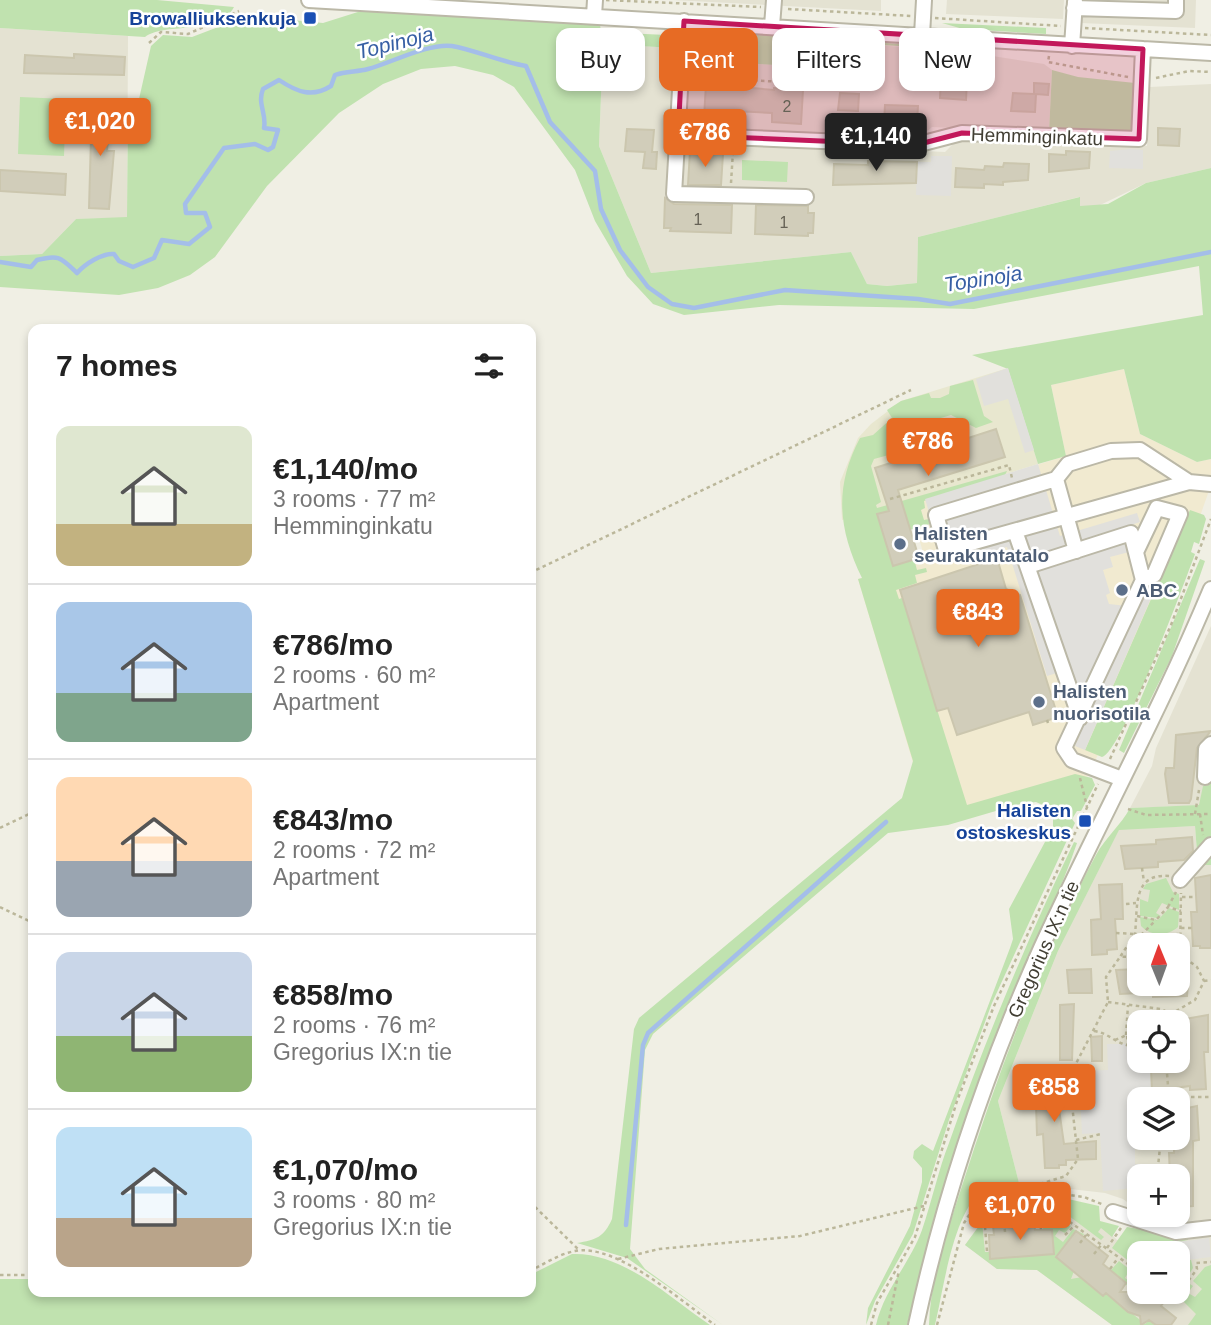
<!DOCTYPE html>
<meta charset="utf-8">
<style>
body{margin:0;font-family:Helvetica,sans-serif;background:#f6f6f6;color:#222;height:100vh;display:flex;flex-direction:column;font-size:26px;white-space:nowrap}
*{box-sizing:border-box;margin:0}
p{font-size:23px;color:#767676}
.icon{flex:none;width:38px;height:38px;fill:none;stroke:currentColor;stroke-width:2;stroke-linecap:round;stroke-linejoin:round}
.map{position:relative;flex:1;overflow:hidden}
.drawer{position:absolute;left:28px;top:324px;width:508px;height:973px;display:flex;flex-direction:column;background:#fff;border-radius:14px;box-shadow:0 4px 10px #0003}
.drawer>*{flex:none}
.guide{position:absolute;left:556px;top:28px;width:550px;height:63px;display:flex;gap:14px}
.needle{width:46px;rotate:359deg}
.controls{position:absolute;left:1127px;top:933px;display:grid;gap:14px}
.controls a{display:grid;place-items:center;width:63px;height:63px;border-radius:14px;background:#fff;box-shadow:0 4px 10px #0003;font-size:35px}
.price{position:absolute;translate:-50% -60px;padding:0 16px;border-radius:7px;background:#e76b24;color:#fff;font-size:23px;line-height:46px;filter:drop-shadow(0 2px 4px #0008)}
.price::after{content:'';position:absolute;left:50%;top:42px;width:21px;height:16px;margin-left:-10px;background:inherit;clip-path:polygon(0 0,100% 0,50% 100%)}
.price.active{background:#222;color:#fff}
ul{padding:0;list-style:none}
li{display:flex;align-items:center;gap:21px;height:175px;padding:0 28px}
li+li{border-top:2px solid #e0e0e0}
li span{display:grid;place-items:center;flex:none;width:196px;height:140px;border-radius:14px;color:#555}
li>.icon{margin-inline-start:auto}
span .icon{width:84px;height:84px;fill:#fffc;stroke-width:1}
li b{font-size:30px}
h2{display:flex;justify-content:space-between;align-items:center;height:84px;padding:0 28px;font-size:30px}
.chip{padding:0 24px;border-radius:14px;background:#fff;box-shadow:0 4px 10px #0003;font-size:24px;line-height:63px}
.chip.active{background:#e76b24;color:#fff}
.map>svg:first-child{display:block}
</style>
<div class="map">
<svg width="1211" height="1325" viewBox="0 0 1211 1325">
<rect width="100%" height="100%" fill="#f0efe4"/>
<path fill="#e4e2d2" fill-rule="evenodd" d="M673 0H881V11Z
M947 0H1064L1063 19 946 14Z
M1083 0H1196L1195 28 1081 23Z
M0 28 128 36 127 218 76 219 42 254 0 256Z
M808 41 954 50 1044 64 1052 70 1049 132 932 127 915 141 697 130 689 124 687 114 690 60 811 67Z
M603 44 675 48 667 190H682L685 148 692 140 945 152 958 139H964L1147 146 1150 87 1211 84V168L1146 183 1098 206 1080 207 1079 197 918 237 917 283 887 286 867 284 851 252 651 273 599 146Z
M1211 626V805L1130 808 1152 766 1156 748Z
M1195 826 1198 865H1211V1220L1166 1223 1145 1215 1178 1214V1176H1139V1211L1123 1199 1105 1193 1019 1183 998 1101 1058 951 1119 829ZM1139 945H1178V984H1139ZM1139 1022H1178V1060H1139ZM1139 1099H1178V1138H1139Z
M1088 1209 1117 1240 1142 1245 1211 1236V1325H1112L1037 1270 997 1269 965 1245 986 1216ZM1139 1253H1178V1292H1139Z"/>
<path fill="#f1ead0" d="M1124 369 1140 434 1197 462 1211 459V485L1172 596 1088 776 931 823 858 579 925 560 909 501 925 499 1066 456 1051 385Z"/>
<path fill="#e8e7cf" d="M1008 368 1038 464 925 499 842 520 840 482 858 438 871 424 901 401Z"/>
<path fill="#c0e2af" d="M0 0H157L234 7C218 37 168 21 145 37L0 28Z
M361 11 600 24 601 32 667 35 675 40V48L603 44 599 146 651 273 851 252 867 284 887 286 917 283 918 237 1080 197V206L1108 204 1146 183 1211 168V459L1197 462 1140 434 1124 369 1051 385 1066 456 1038 464 1008 369 972 355 1203 315 1199 266 974 309 779 305 684 315 653 304 627 276 595 221 575 170 514 87 493 75 455 66 421 69 383 84 339 113 267 186 215 257 190 275 158 288 119 295 0 287V256L42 254 76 219 127 217 128 99H139L151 46 163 35 192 37 234 21 251 24 252 16 323 23Z
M942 23 1046 28V34L963 29Z
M706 31 932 46 935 48 809 41 811 67 689 60 694 36Z
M1052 70 1078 77 1135 83 1133 124 1129 133 1049 132Z
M20 97 66 99 64 156 18 154Z
M742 160 788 162 787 182 742 180Z
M973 380 984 416 993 422 976 428 951 415 910 427 896 453 874 459 871 466 881 502 876 505 877 508 1007 471 1005 475 924 501 925 508 921 510 924 520 929 519 930 524 910 530 903 506 878 514 914 559 917 570 926 568 927 572 915 575 917 583 896 590 899 599 902 598 967 805 1075 774 1092 778 1095 785 1081 811H1077L1072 819 1075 823 992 1003 949 1120 913 1234 875 1301 866 1325 868 1308 910 1226 922 1182V1168L913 1158 914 1151 922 1144 933 1151 1010 948 1013 939 1009 909 1053 827V816L1047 807 1036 802 1020 804 948 825 888 833 653 1034 645 1050 630 1249 645 1269 723 1325 627 1258 577 1243C596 1240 604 1237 612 1219L634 1029 639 1018 902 798 913 761 858 579 862 578C838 529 834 487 860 438L873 435 892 418 887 410 901 401 929 393 931 398H940L949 394 950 386Z
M1190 510 1204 515 1206 519 1199 544 1194 542 1191 552 1195 554C1185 581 1121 754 1102 757L1085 750Z
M1200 559 1205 561 1172 656 1124 753 1119 750Z
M1211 769V865H1198L1195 826 1119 830 1058 951 998 1101 1019 1183C1007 1182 996 1181 986 1187 953 1209 944 1288 935 1325H929C930 1279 948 1230 962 1186 998 1072 1040 960 1096 855 1105 838 1121 825 1130 808L1199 805 1203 786 1209 785 1208 770Z
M1074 842 1077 843C1055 908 1021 970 996 1034 959 1129 933 1227 907 1325H876C884 1290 910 1263 922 1230 932 1201 938 1171 949 1143 985 1040 1027 940 1074 842Z
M1166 878 1173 892 1179 894V910L1162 903 1156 913 1161 916 1158 918 1140 916V899L1148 902 1150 890 1143 889 1146 884Z
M1169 908 1179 912 1178 927C1167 937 1150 936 1141 926L1140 917 1158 920Z
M1002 1189 1057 1197 1059 1211 1056 1215C1036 1216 987 1229 978 1205 982 1195 992 1190 1002 1189Z
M1068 1199 1099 1206 1100 1221 1119 1226 1112 1237 1101 1228 1098 1232 1104 1237 1101 1240 1069 1216 1065 1209Z
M1057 1221 1071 1226 1065 1233 1059 1230 1055 1236 1063 1242 1073 1229 1084 1234 1082 1238 1075 1232 1073 1236 1074 1271 1071 1279 1082 1277 1104 1296 1118 1277 1111 1270 1119 1261 1139 1277 1135 1281 1128 1273 1125 1278 1134 1284 1131 1288 1122 1282 1112 1297 1145 1324 1149 1320 1156 1325H1112L1037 1270 997 1269 965 1245 982 1222 985 1252H990L991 1259 1053 1254 1041 1223Z
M1127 1227 1188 1237V1240L1177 1242 1179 1261 1191 1260 1193 1268 1178 1291V1253H1139V1269L1112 1248Z
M572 1254C623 1252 670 1298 710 1325H0V1279H33V1292H530V1275Z
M1211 1265V1325H1188L1196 1314 1181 1299 1190 1284 1193 1286 1188 1293 1195 1297 1202 1289 1193 1281 1205 1267Z"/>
<path fill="#e1e0dc" d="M1131 149 1143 150V169L1109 168 1110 151Z
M931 156H952L951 196 916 195 917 162H931Z
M1008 368 1034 450 1025 453 1008 399 984 406 976 379Z
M1038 464 1060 536 1137 513 1140 522 1122 528 1129 552 1110 557 1113 567 1103 570 1110 593 1106 595 1109 604 1136 607 1146 585 1155 589 1085 750 1075 746 1100 685 1090 681 1075 685 1070 669 1047 676 1007 547 945 565 925 499Z
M1107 1044H1139V1060L1150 1061 1152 1099H1139V1135H1135V1164H1152V1176H1139V1183L1125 1189 1103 1191 1100 1133 1082 1134 1079 1071 1108 1070Z
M1209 1238 1211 1257 1179 1261 1177 1242Z"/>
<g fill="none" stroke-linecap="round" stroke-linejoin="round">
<path stroke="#a4bee9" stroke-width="4.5" d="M0 262 31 267 37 260C60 254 61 258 77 273 85 264 102 253 114 254L119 261 133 267 154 258 162 240 189 244 210 227 205 213H186L185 204 224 148 255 144 268 150 273 147 278 130 264 128C267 114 257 104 263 89L279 80C297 92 312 98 331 86L335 75C346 71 357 72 368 69 391 63 428 43 452 46 475 50 501 62 526 66L550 122 595 171 601 209 620 250 648 287 672 304 694 308 785 290 918 299 950 304 1211 252
M626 1225 643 1045 648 1033 886 822"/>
</g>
<path fill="#d1cdba" stroke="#cbc6ae" stroke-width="2" d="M74 54 125 57 124 75 24 73 25 55 74 58Z
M941 77 967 79 966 100 940 98Z
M1034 83 1049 84 1048 95 1036 94 1035 112 1011 111 1013 93 1034 94Z
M706 84 774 90V88L803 90 801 124 772 122V113L735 111 734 120 704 118Z
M840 93 859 94 858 111 838 110Z
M92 103 111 105 107 151H114L109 209 89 208Z
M885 105 918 106 917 122 884 123Z
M1158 128 1180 129 1179 146 1158 145Z
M627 129 654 130 652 152H657L656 169 643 168 645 152 625 151Z
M690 151 723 154 721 185H688Z
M1066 151 1090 152 1089 168 1049 172V154L1066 155Z
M868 161 917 162 916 183 833 185 834 164 868 165Z
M1004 163 1029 164 1028 180 1003 182V185L984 184V188L955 187 956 168 984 170 985 166 1003 167Z
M0 170 66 174 65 195 0 191Z
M665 198 674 204 732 205 731 233 670 231 671 228H664Z
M756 205 808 206V213H814L813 233H808V236L755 234Z
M949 423 956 442 996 429 1005 457 898 490 919 558 893 566 877 514 889 511 875 468 919 454 913 434Z
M997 558 1006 589 1020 595 1058 717 1033 725 1029 712 957 735 948 708 937 711 900 590Z
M1211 731 1197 748 1191 799 1189 803H1169L1165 774 1166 768H1174L1176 735Z
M1192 837 1193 851 1184 860 1158 862V867L1125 869 1121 846 1156 844V840Z
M1211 875V948H1200V946H1193L1191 912H1197L1195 878Z
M1122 884 1123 919H1115L1117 949 1107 950V954L1092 955 1091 920 1101 919 1099 885Z
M1091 969 1092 993H1069L1067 970Z
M1139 969V993L1120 994 1116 970Z
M1189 974 1187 996 1153 997V984H1178V975Z
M1074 1004 1072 1060H1060V1005Z
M1208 1015V1052H1204L1206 1089 1190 1090V1086L1152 1091 1151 1069 1181 1068V1052H1186L1185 1019Z
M1102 1036V1061H1092L1091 1037Z
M1050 1069 1053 1102H1058L1064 1144 1096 1141V1159L1066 1160V1165H1059V1168H1045L1043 1134 1037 1135 1036 1104H1030L1028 1070Z
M1197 1106 1199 1140 1193 1141V1206L1178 1207V1176H1170L1169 1153H1174V1141H1178V1110Z
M1034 1223 1035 1230H1052L1054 1254 990 1259 989 1235H994L993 1226Z
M1076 1231 1108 1256 1103 1264 1126 1283 1120 1292H1159L1167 1298 1161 1306 1176 1318 1171 1325H1156L1149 1320 1141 1325 1140 1316 1128 1312 1106 1293 1103 1296 1056 1257Z"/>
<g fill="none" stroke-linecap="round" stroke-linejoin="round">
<g stroke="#bbb8a7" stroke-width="18">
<path id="minor" d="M309 0 1211 53
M1074 8 1176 11V0
M594 16 595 0
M684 21 674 194 806 197
M772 26 774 0
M922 35 924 0
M1072 46 1075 2
M678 135 916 145 962 133 1139 139 1143 49
M1056 479 936 515 946 550 1189 482 1211 484
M1015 531 1080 718
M1076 551 1056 479 1068 464 1111 451 1140 450 1189 482
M1136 552 1157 508 1180 514 1154 575 1143 580
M1028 566 1131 533 1143 580 1064 748 1072 760 1122 779
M1205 777 1206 749 1211 744
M1180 880 1211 845
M1113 1212 1176 1232 1211 1228
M916 1325C944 1196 987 1069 1041 948 1096 828 1160 711 1211 589"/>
</g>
<path stroke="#bbb79a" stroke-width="2.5" stroke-dasharray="3.5 3.5" stroke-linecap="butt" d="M606 0 761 7
M788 9 911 16
M935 18 1061 26
M1085 28 1211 35
M149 43 161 32 188 34 239 11
M1049 56 1048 62 1128 77
M1156 78 1189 71 1211 72
M719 79 788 82
M731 183 733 151
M890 499 1009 465 1012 478
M530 573 911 390
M1047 720 1048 723
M1110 759 1171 625 1211 519
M1080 778 1087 807
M1128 809 1146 815 1211 814
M1195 814 1199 790
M1200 814 1203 835
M0 828 33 812
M1142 868 1144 882
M1169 876C1132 873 1138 907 1135 934L1149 936 1180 934
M1182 897H1196
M1126 904 1136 903
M0 907 33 923
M1168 907 1176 892
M1137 916 1156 920 1168 907 1181 911
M1181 928H1192
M1116 933 1135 934 1120 957 1139 956
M1141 935 1156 920
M1204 981 1211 980
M1108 1002 1161 1009 1171 1014
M1170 1022 1171 1014 1195 1000 1204 981 1197 967 1180 954 1181 893
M1094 1031C1109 1033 1116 1044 1131 1046
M1126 1035 1128 1005
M1115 1040 1127 1035 1128 1045
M1166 1060 1169 1099
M1132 1065 1166 1063
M1170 1097H1211
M1076 1140 1101 1134
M1157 1176 1161 1138
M1035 1189 1043 1183 1066 1176 1078 1159 1069 1077 1108 1002 1106 977 1120 957
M530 1202 579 1250
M972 1205 994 1222 1063 1217 1139 1272
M1063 1217V1196
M1040 1219 1041 1230
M1022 1220 1023 1231
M1004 1222 1005 1232
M1065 1235 1075 1225
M1080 1243 1086 1235
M1107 1248 1121 1228
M987 1251 985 1227 989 1221
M1094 1254 1102 1244
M618 1259 659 1249 800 1236 924 1206
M1110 1269 1118 1258
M530 1271C544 1264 559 1254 575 1251 617 1243 682 1302 715 1325
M0 1275H33
M1165 1292 1175 1299 1197 1269 1196 1263 1211 1262
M871 1325 877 1303 915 1237 957 1101 994 1006 1098 784
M888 1325 899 1270
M937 1325 964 1223 983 1193 1006 1186 1084 1197 1104 1205"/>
<use href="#minor" stroke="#fff" stroke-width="14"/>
</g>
<path fill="#c2185b" fill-opacity="0.2" stroke="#c2185b" stroke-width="5" stroke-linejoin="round" d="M684 21 1143 49 1139 139 962 133 916 145 678 135Z"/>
<g fill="#1a4fb4" stroke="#fff" stroke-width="2.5">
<rect x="303" y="11" width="14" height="14" rx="3.5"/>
<rect x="1078" y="814" width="14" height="14" rx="3.5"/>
</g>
<g fill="#5c6f8a" stroke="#fff" stroke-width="2.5">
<circle cx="900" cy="544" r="7"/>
<circle cx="1122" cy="590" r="7"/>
<circle cx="1039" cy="702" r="7"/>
</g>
<g text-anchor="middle" stroke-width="5" stroke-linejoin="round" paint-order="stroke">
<g font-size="16" fill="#666256">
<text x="787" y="112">2</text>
<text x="698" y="225">1</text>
<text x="784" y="228">1</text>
</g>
<g font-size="19" font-weight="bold" fill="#164399" stroke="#fff" text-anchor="end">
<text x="296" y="25">Browalliuksenkuja</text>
<text x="1071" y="817">Halisten<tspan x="1071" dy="22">ostoskeskus</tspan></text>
</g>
<g font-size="19" fill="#423f34" stroke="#fff">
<text transform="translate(1037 136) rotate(2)" y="7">Hemminginkatu</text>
<text transform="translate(1043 949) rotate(-66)" y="7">Gregorius IX:n tie</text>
</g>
<g font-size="19" font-weight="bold" fill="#4e5e75" stroke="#fff" text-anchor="start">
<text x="914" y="540">Halisten<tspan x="914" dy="22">seurakuntatalo</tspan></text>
<text x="1136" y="597">ABC</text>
<text x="1053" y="698">Halisten<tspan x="1053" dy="22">nuorisotila</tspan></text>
</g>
<g font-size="21" font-style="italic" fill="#375fa4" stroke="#fff">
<text transform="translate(395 43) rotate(-14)" y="7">Topinoja</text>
<text transform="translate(983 279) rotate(-9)" y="7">Topinoja</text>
</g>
</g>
</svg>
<div class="controls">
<a><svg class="needle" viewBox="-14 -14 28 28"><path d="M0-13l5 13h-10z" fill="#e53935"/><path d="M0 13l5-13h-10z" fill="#767676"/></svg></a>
<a><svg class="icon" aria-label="locate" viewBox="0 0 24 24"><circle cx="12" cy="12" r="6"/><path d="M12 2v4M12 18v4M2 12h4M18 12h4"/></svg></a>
<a><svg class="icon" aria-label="layers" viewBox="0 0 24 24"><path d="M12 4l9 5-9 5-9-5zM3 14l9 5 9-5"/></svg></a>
<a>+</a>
<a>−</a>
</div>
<b class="price" style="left:100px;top:158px">€1,020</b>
<b class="price" style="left:705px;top:169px">€786</b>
<b class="price active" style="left:876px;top:173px">€1,140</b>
<b class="price" style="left:928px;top:478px">€786</b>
<b class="price" style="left:978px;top:649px">€843</b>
<b class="price" style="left:1054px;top:1124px">€858</b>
<b class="price" style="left:1020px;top:1242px">€1,070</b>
<div class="guide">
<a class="chip">Buy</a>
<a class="chip active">Rent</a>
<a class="chip">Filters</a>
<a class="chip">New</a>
</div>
<section class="drawer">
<h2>7 homes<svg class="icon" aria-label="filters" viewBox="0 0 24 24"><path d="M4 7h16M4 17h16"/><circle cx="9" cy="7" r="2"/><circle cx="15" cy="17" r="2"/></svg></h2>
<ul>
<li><span style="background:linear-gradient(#dfe7d0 70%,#c2b280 0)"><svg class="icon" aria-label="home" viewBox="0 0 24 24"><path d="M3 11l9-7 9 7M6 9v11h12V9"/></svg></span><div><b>€1,140/mo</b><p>3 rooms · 77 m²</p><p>Hemminginkatu</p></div></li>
<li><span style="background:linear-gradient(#a9c7e8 65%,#7fa58c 0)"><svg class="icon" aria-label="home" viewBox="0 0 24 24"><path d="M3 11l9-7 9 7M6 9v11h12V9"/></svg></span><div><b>€786/mo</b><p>2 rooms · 60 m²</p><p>Apartment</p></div></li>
<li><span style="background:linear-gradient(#ffd9b3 60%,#9aa5b1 0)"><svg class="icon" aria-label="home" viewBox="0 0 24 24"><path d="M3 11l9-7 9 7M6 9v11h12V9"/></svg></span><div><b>€843/mo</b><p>2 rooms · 72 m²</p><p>Apartment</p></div></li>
<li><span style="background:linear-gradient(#c9d6e8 60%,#8fb573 0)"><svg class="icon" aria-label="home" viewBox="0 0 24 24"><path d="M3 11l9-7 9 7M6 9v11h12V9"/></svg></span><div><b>€858/mo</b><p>2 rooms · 76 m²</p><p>Gregorius IX:n tie</p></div></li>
<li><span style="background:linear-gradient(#bfe0f5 65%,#b9a48a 0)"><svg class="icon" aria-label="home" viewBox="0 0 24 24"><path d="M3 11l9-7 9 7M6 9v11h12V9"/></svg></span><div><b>€1,070/mo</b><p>3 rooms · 80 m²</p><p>Gregorius IX:n tie</p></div></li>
</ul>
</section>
</div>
